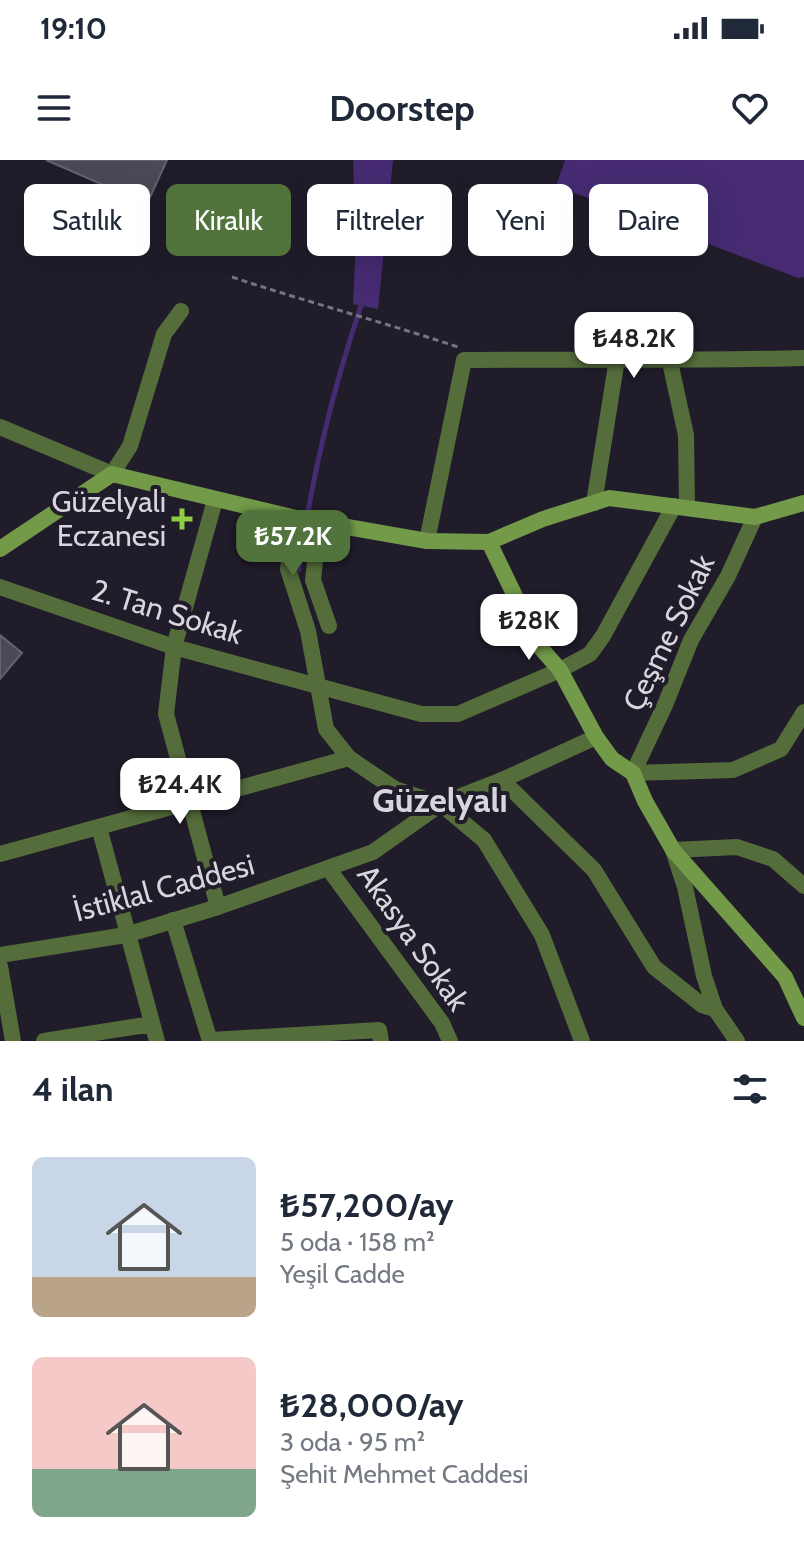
<!DOCTYPE html>
<html lang="tr">
<meta charset="utf-8">
<style>
body{margin:0;font-family:Cabin,sans-serif;background:#f2f2f3;color:#1f2937;height:100vh;display:flex;flex-direction:column;font-size:30px;white-space:nowrap}
*{box-sizing:border-box;margin:0}
p{font-size:26px;color:#747a83}
.icon{flex:none;width:44px;height:44px;fill:none;stroke:currentColor;stroke-width:2;stroke-linecap:round;stroke-linejoin:round}
.map{position:relative;height:881px;overflow:hidden}
.drawer{display:flex;flex-direction:column;background:#fff;flex:1}
.drawer>*{flex:none}
.top-card{position:absolute;left:24px;top:24px;width:756px;height:72px;display:flex;gap:16px}
.price{position:absolute;translate:-50% -68px;padding:0 18px;border-radius:16px;background:#fff;color:#222;font-size:26px;line-height:52px;filter:drop-shadow(0 2px 4px #0008)}
.price::after{content:'';position:absolute;left:50%;top:48px;width:24px;height:18px;margin-left:-12px;background:inherit;clip-path:polygon(0 0,100% 0,50% 100%)}
.price.on{background:#51733c;color:#fff}
ul{padding:0;list-style:none}
li{display:flex;align-items:center;gap:24px;height:200px;padding:0 32px}
li span{display:grid;place-items:center;flex:none;width:224px;height:160px;border-radius:12px;color:#555}
li>.icon{margin-inline-start:auto}
span .icon{width:96px;height:96px;fill:#fffc;stroke-width:1}
li b{font-size:34px}
h2{display:flex;justify-content:space-between;align-items:center;height:96px;padding:0 32px;font-size:34px}
.tag{padding:0 28px;border-radius:12px;background:#fff;box-shadow:0 8px 32px #0002;font-size:28px;line-height:72px}
.tag.on{background:#51733c;color:#fff}
.status{display:flex;justify-content:space-between;align-items:center;height:56px;padding:0 40px;background:#fff;direction:ltr}
.status svg{height:22px;fill:currentColor}
header{display:flex;justify-content:space-between;align-items:center;height:104px;padding:0 32px;background:#fff;font-size:36px;font-weight:800}
.map>svg:first-child{display:block}
</style>
<div class="status"><b>19:10</b><svg viewBox="0 0 49 12"><path d="M0 12V9h3v3zM5 12V6h3v6zM10 12V3h3v9zM15 12V0h3v12zM26 1h20v11H26zM47 4h2v5h-2z"/></svg></div>
<header><svg class="icon" aria-label="menu" viewBox="0 0 24 24"><path d="M4 6h16M4 12h16M4 18h16"/></svg>Doorstep<svg class="icon" aria-label="heart" viewBox="0 0 24 24"><path d="M12 20l-8-8c-3-5 5-10 8-4 3-6 11-1 8 4z"/></svg></header>
<div class="map">
<svg width="804" height="881" viewBox="0 0 804 881">
<rect width="100%" height="100%" fill="#201c2a"/>
<path fill="#462b72" d="M353 0H393L378 149 353 144 356 83Z
M565 0H804V117L798 118 556 26Z"/>
<g fill="none" stroke-linecap="round" stroke-linejoin="round">
<path stroke="#462b72" stroke-width="5" d="M299 410C311 319 332 232 361 146"/>
</g>
<path fill="#4c4858" stroke="#656072" stroke-width="2" d="M46 0H167L147 44Z
M0 475 22 493 0 519Z"/>
<g fill="none" stroke-linecap="round" stroke-linejoin="round">
<path stroke="#777480" stroke-width="3" stroke-dasharray="6 4" stroke-linecap="butt" d="M232 117C307 142 383 162 458 187"/>
<path stroke="#546d3b" stroke-width="16" d="M670 202 686 275 687 348
M112 314 130 286 164 174 181 151
M215 340 174 487 166 554 218 747
M594 343 617 199
M755 357 728 416 691 480 665 545 633 613 733 610 781 589 804 552
M295 358 288 409 308 471 326 569 349 598 395 629 441 644 484 680 542 775 582 881
M319 363 313 420 329 466
M427 381 464 200C577 199 691 201 804 198
M0 427 174 487 421 554H458L560 510 590 494 603 476 674 346
M502 620 594 710 654 807 702 845 715 849
M99 667 157 881
M0 694 349 598
M328 708 442 863 450 881
M173 760 210 881
M210 880 379 870 381 881
M44 881 152 864
M737 881 715 849 704 816 685 727 673 690 737 687 773 699 804 726"/>
<path stroke="#546d3b" stroke-width="16" d="M0 267 112 314
M0 795 126 775 218 747 373 692 441 644 502 620 596 577
M0 806 13 881"/>
<path stroke="#729a48" stroke-width="16" d="M489 382 539 486 560 510 596 577 612 599 633 613 645 641 673 690 785 817 804 858
M0 389 112 314 296 358 427 381 489 382 543 359 609 338 755 357 804 343"/>
</g>
<path fill="#8fcd42" stroke="#201c2a" stroke-width="3" d="M178 347h8v8h8v8h-8v8h-8v-8h-8v-8h8z"/>
<g text-anchor="middle" stroke-width="8" stroke-linejoin="round" paint-order="stroke">
<g font-size="30" fill="#d8d5df" stroke="#201c2a" text-anchor="end">
<text x="166" y="352">Güzelyalı<tspan x="166" dy="34">Eczanesi</tspan></text>
</g>
<g font-size="30" fill="#d8d5df" stroke="#201c2a">
<text transform="translate(167 452) rotate(17)" y="10">2. Tan Sokak</text>
<text transform="translate(669 473) rotate(-64)" y="10">Çeşme Sokak</text>
<text transform="translate(164 728) rotate(-15)" y="10">İstiklal Caddesi</text>
<text transform="translate(413 778) rotate(55)" y="10">Akasya Sokak</text>
</g>
<g font-size="34" font-weight="bold" fill="#d8d5df" stroke="#201c2a">
<text x="440" y="652">Güzelyalı</text>
</g>
</g>
</svg>
<b class="price" style="left:634px;top:220px">₺48.2K</b>
<b class="price on" style="left:293px;top:418px">₺57.2K</b>
<b class="price" style="left:529px;top:502px">₺28K</b>
<b class="price" style="left:180px;top:666px">₺24.4K</b>
<div class="top-card">
<a class="tag">Satılık</a>
<a class="tag on">Kiralık</a>
<a class="tag">Filtreler</a>
<a class="tag">Yeni</a>
<a class="tag">Daire</a>
</div>
</div>
<section class="drawer">
<h2>4 ilan<svg class="icon" aria-label="filters" viewBox="0 0 24 24"><path d="M4 7h16M4 17h16"/><circle cx="9" cy="7" r="2"/><circle cx="15" cy="17" r="2"/></svg></h2>
<ul>
<li><span style="background:linear-gradient(#c9d6e8 75%,#b9a48a 0)"><svg class="icon" aria-label="home" viewBox="0 0 24 24"><path d="M3 11l9-7 9 7M6 9v11h12V9"/></svg></span><div><b>₺57,200/ay</b><p>5 oda · 158 m²</p><p>Yeşil Cadde</p></div></li>
<li><span style="background:linear-gradient(#f6c9c9 70%,#7fa58c 0)"><svg class="icon" aria-label="home" viewBox="0 0 24 24"><path d="M3 11l9-7 9 7M6 9v11h12V9"/></svg></span><div><b>₺28,000/ay</b><p>3 oda · 95 m²</p><p>Şehit Mehmet Caddesi</p></div></li>
</ul>
</section>
